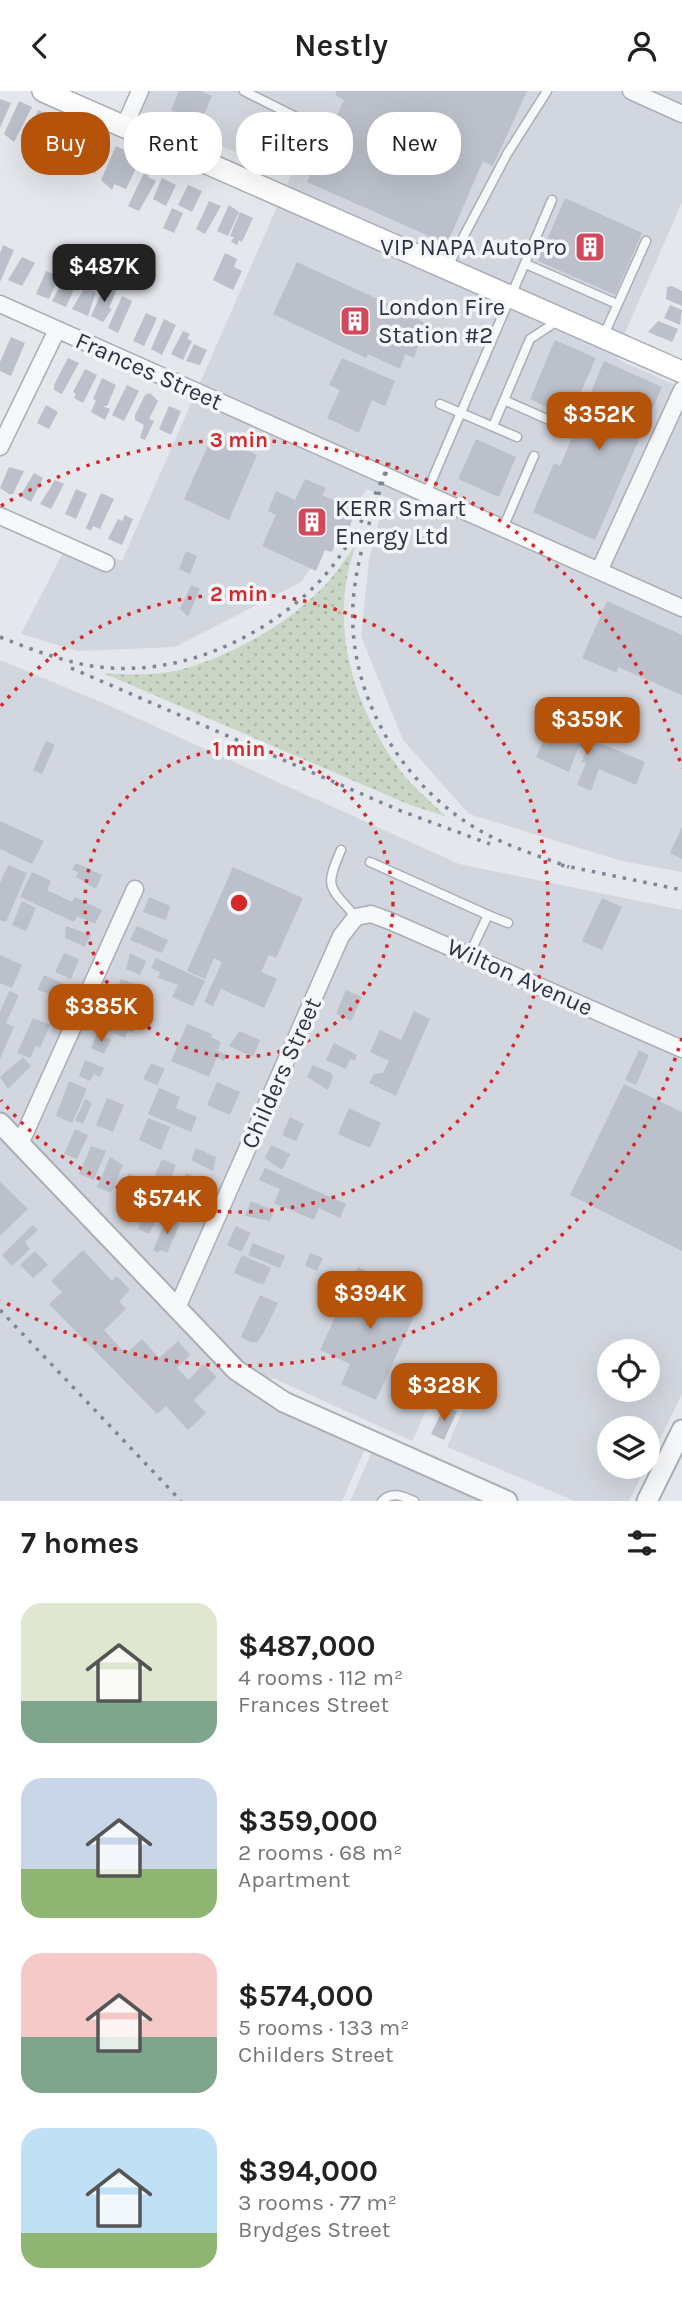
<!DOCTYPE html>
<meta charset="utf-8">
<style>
body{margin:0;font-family:Karla,sans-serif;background:#f6f6f6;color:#222;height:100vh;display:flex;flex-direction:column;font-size:26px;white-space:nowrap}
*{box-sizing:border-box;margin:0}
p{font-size:23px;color:#767676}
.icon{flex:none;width:38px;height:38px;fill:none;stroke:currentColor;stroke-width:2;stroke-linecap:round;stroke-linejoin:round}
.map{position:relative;height:1410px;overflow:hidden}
.details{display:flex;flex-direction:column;background:#fff;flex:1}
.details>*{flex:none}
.guide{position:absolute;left:21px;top:21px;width:640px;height:63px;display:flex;gap:14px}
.tools{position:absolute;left:597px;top:1248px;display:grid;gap:14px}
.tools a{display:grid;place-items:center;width:63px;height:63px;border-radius:50%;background:#fff;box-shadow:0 7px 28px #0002;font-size:35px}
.price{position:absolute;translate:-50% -60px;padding:0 16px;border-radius:14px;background:#b45309;color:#fff;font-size:23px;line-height:46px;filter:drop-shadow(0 2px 4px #0008)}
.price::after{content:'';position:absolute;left:50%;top:42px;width:21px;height:16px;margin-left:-10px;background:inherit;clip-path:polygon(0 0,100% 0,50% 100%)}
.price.selected{background:#222;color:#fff}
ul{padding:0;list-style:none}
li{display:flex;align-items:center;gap:21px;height:175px;padding:0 21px}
li span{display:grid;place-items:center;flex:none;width:196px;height:140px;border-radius:21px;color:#555}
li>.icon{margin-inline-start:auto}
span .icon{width:84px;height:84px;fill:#fffc;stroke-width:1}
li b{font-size:30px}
h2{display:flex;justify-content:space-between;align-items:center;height:84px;padding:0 21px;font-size:30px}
.chip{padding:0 24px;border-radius:28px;background:#fff;box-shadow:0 7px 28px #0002;font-size:24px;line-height:63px}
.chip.selected{background:#b45309;color:#fff}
header{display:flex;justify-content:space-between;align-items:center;height:91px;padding:0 21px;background:#fff;font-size:32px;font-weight:600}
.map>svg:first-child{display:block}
</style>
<header><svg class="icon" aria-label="back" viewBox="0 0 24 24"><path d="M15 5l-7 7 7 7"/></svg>Nestly<svg class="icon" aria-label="person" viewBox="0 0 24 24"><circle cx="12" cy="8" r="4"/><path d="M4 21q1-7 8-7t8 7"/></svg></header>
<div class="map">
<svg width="682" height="1410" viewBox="0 0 682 1410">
<defs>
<pattern id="grass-dots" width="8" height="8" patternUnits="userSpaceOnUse" patternTransform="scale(1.75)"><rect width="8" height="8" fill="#c9d6c5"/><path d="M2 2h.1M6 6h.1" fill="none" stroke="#adb8ab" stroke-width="1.8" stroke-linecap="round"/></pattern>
</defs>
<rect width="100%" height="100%" fill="#e4e7ec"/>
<path fill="#d2d6de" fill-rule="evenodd" d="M149 0H682V111L625 242 617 268 682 297V781L622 770 469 723 403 649 361 545 369 469 385 406 367 398 301 491 175 556 78 560 21 543 70 448 122 470 291 84 140 21Z
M0 569 108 614 459 773 682 819V1303L648 1373V1337H609V1376H646L629 1410H575L447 1356 474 1293 445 1278 412 1350 273 1287 256 1307 365 1358 342 1410H0ZM609 1260H648V1298H609Z
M372 1361 482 1410H350Z"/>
<path fill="url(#grass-dots)" d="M357 451C327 529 351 612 400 679 412 696 431 710 445 725L410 714 103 582C129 584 157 585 183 578 234 564 293 530 329 490 339 478 348 464 357 451Z"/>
<path fill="#bbc0ca" d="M179 0H201L212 5 200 32 171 19Z
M337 0H527L493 75 483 70 447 153 307 91 344 9 335 4Z
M0 8 11 12 0 37Z
M19 10 32 16 14 51 4 43Z
M38 19 51 25 42 45 36 42 34 46 29 40Z
M56 27 69 33 58 56 47 47Z
M75 35 88 41 79 62 65 56Z
M91 49 108 53 95 83 84 75Z
M116 55 141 67 126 98 114 93 112 99 101 89Z
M145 80 149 82 148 86 156 90 139 120 128 115Z
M162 87 176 94 166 115 153 108Z
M188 94 202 100 192 121 178 114Z
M565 107 642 142 615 204 538 170Z
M209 110 221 115 205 143 196 138Z
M229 114 239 121 228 145 217 140Z
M172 117 183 122 174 142 163 137Z
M240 121 253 127 242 151 239 149 237 154 231 151 234 146 230 145Z
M3 154 14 159 0 191V162Z
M225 162 237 168 234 176 242 180 233 199 213 189Z
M22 166 35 172 22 195 8 189Z
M297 171 406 221 433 237 425 255 419 252 414 267 405 263 400 278 368 263 366 267 273 223Z
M46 180 59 185 49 208 36 203Z
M68 181 76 184 73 190 77 192 66 216 52 210Z
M108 194 117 198 109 217 112 218 103 231 91 225 103 198 106 199Z
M672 195 682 200V215L666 208 667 196Z
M85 196 96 201 88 225 72 218Z
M122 205 132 210 118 242 108 237Z
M670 214 682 219 680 234 664 227Z
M146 222 157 227 144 255 133 250Z
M164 228 176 234 162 264 151 258Z
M658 230 678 238 672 251 648 241Z
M183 240 190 243 187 248 192 250 183 269 171 263Z
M11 246 25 252 11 285 0 280V271Z
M555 249 596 267 569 327 530 308Z
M194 253 207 259 200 274 186 270Z
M68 267 79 272 62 303 54 299V294Z
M342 267 395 290 385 315 372 309 359 342 327 327 340 299 329 294Z
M604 270 662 296 595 449 533 421 554 372 560 375Z
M85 278 97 284 83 312 74 307 76 303 73 301Z
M102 287 116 294 107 315H102L110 318 105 329 91 321 96 309 93 308Z
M127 294 139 300 124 330 112 324Z
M150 302 158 310 149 328 154 330 145 349 140 347 144 334 135 329V324L145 304Z
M46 314 58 321 49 338 37 332Z
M169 315 181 320 171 344 159 338Z
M218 346 257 364 229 429 184 408 210 350Z
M476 348 516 366 499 406 458 388Z
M9 376 24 380 13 403H9L0 397Z
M34 382 43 387 31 411 20 405Z
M305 388 326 397 322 404 355 419 348 442 341 438 332 461 325 459 316 480 262 455 276 424 268 420 276 400 295 409Z
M55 389 64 393 51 418 40 413Z
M76 398 87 403 76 428 65 423Z
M101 402 114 408 100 438 93 435 91 440 86 437Z
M125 424 133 428 122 454 108 448 118 428 122 430Z
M186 460 197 465 190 483 179 478Z
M191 494 200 498 188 526 180 518Z
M607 510 682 544V604L618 576 617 582 582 567Z
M551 631 645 671 636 694 599 678 591 700 577 694 586 672 582 671 586 659 579 655 569 681 536 666Z
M46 650 55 654 42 683 33 679Z
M0 730 44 750 32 773 0 758Z
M682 736V768L670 762Z
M76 772 102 784 96 798 76 786 78 781 72 779Z
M8 774 27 782 6 831 0 829V792Z
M233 776 303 807 276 867 269 864 261 881 277 888 264 917 221 898 213 915 204 911 222 871 214 867 205 888 187 880Z
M32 781 51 790 47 799 72 811 75 806 102 819 95 833 77 825 74 831 20 806Z
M149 806 170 815 166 829 143 821Z
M602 807 622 816 602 859 582 850Z
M22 810 36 817 26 840 12 834Z
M66 835 91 844 85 856 65 847Z
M137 835 168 849 162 862 130 849Z
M64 862 79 868 71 888 55 881Z
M130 862 146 870 140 884 126 878Z
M0 864 22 874 12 897 0 892Z
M156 867 205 890 193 915 172 906 178 894 158 887 160 881 151 877Z
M44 884 68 895 65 907 37 899Z
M121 888 148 897 143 908 138 906 136 911 115 902Z
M346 899 362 906 351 930 336 923Z
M9 900 19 904 6 932 14 936 0 968V921Z
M107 920 137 933 133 942 128 940 125 947 100 936 98 932Z
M414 920 430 928 396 1005 369 992 374 983 383 982 389 970 370 961 380 939 401 949Z
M33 927 50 934 40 957 36 955 30 967 17 962Z
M187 933 212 943 211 946 221 951 218 959 210 956 227 964 224 970 217 966 209 986 171 970Z
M240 940 260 949 253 966 229 955Z
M97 942 111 949 104 963 91 957Z
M334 952 357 964 355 970 350 968 346 978 326 969Z
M639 959 649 964 636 994 625 989Z
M23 966 31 975 8 998 0 986Z
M85 969 104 977 100 986 94 983 90 990 79 985Z
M151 972 165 978 157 994 143 988Z
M313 974 331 982 333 986 328 999 307 986Z
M69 990 87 998 72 1032 56 1025Z
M217 991 240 1001 230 1024 207 1014Z
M624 993 682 1021V1160L570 1104Z
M159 997 180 1006 176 1017 197 1026 191 1041 148 1023Z
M107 1007 124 1014 113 1041 96 1034Z
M85 1008 92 1012 83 1033 75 1030Z
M349 1017 381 1032 370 1057 338 1043Z
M290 1026 304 1033 296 1050 282 1044Z
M148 1027 170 1036 161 1059 139 1049Z
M75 1038 88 1044 77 1068 64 1063Z
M271 1054 290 1063 282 1079 265 1067Z
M91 1055 106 1060 94 1089 79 1083Z
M196 1057 216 1066 213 1080 191 1069Z
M110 1066 123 1074 111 1102 97 1096Z
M162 1068 176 1074 170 1090 155 1084Z
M265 1077 346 1113 340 1127 319 1117 314 1129 274 1112 280 1098 259 1089Z
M129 1082 137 1086 135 1090 140 1092 129 1117 115 1111Z
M186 1082 208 1092 191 1132 172 1127 177 1110 174 1109Z
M0 1091 28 1118 0 1145Z
M150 1109 163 1115 149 1143 138 1138Z
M251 1110 274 1120 270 1130 245 1125Z
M167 1127 180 1133 167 1162 160 1159 158 1162 153 1159Z
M33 1134 38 1139 25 1151 30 1158 12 1175 2 1164Z
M236 1135 251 1142 241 1161 227 1154Z
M253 1152 285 1165 280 1177 248 1164Z
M83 1159 112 1190 117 1185 130 1199 119 1210 126 1218 104 1239 126 1263 142 1248 159 1267 178 1250 190 1264 177 1277 189 1289 203 1273 217 1286 194 1309 206 1322 188 1339 166 1315 157 1323 49 1213 62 1201 51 1190Z
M35 1160 48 1174 33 1187 20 1174Z
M310 1162 323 1167 317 1180 305 1175Z
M242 1164 271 1177 263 1194 234 1182Z
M358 1176 422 1207 376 1309 341 1293 350 1273 320 1259Z
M260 1204 278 1212 263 1243 257 1251H251L241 1246Z
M445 1314 457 1320 444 1349 431 1343Z"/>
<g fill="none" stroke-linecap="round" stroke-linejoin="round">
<g stroke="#a9aeb7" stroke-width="11">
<path id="service" d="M244 0 314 35
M526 173 617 213
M447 177 507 63 547 0
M603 246 646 150
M504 309 565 336
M440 313 517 346
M493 335 530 248 559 229
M426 403 552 109
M503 437 534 365
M341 759C324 798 329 795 356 826
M370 771 488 824 469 864
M488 824 508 832
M382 1410C392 1400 402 1405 414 1410"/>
</g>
<g stroke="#a9aeb7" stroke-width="19">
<path id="minor" d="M631 0 682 23
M124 36 140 0
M0 213 682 517
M0 356 57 239
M0 425 106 472
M599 480 682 299
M20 1053 135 798
M177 1217 341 845 356 826 371 823 390 830 682 958"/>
</g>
<g stroke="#a9aeb7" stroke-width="23">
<path id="tertiary" d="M0 1032 236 1279 284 1311 507 1410
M647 1410 682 1339"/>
</g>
<g stroke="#a9aeb7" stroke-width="24">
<path id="secondary" d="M43 0 682 281"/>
</g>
<use href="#service" stroke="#f7f8fa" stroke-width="8"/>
<use href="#minor" stroke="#f7f8fa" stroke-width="16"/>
<use href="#tertiary" stroke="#f7f8fa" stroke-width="19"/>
<use href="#secondary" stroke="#fff" stroke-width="21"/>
<path stroke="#7d8696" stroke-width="3.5" stroke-dasharray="3.5 7" stroke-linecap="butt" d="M0 546C28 557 56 568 86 574 169 589 255 553 315 495 348 462 370 415 389 373 375 415 359 456 354 501 343 598 400 697 486 743 512 757 542 766 569 776
M71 577 401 720 490 753
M561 774 682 799
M0 1219 181 1410"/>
</g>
<g fill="none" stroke="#d62828" stroke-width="3.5" stroke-dasharray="3.5 7">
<circle cx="239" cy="812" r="154"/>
<path d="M1 615A309 309 0 1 1 1 1009"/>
<path d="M682 947A463 463 0 0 1 1 1209M1 415A463 463 0 0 1 682 677"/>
</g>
<defs>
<g id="building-square" transform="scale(1.575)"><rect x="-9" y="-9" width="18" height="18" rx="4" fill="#d1495b" stroke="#f4f6f9"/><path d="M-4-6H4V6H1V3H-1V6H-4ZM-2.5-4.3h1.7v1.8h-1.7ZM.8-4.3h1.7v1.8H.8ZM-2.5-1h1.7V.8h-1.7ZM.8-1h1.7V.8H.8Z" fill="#fff"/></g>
</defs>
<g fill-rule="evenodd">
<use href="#building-square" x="590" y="156"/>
<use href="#building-square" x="355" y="230"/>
<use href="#building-square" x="312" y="431"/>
</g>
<g text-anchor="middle" stroke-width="7" stroke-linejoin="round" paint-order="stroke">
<g font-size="24" fill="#2b3445" stroke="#f4f6f9" text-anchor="start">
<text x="567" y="164" text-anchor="end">VIP NAPA AutoPro</text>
<text x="378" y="224">London Fire<tspan x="378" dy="28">Station #2</tspan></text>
<text x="335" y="425">KERR Smart<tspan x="335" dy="28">Energy Ltd</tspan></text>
</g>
<g font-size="24" fill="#2b3445" stroke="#f4f6f9">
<text transform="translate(149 280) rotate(24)" y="8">Frances Street</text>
<text transform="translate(520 886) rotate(24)" y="8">Wilton Avenue</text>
<text transform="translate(281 982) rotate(-66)" y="8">Childers Street</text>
</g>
</g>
<circle cx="239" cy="812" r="10" fill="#d62828" stroke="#f4f6f9" stroke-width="3.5"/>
<g font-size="21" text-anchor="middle" font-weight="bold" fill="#d62828" stroke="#f4f6f9" stroke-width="7" stroke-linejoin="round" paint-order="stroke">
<text x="239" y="356">3 min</text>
<text x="239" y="510">2 min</text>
<text x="239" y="665">1 min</text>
</g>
</svg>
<div class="tools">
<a><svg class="icon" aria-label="locate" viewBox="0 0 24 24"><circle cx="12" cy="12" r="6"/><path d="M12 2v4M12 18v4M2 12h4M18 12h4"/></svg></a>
<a><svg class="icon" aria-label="layers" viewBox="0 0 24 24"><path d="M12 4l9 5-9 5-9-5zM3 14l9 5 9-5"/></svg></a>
</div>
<b class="price selected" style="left:104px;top:213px">$487K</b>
<b class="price" style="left:599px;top:361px">$352K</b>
<b class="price" style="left:587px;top:666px">$359K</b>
<b class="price" style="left:101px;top:953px">$385K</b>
<b class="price" style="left:167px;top:1145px">$574K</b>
<b class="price" style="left:370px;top:1240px">$394K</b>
<b class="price" style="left:444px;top:1332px">$328K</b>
<div class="guide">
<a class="chip selected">Buy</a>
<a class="chip">Rent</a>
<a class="chip">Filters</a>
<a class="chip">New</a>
</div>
</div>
<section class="details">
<h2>7 homes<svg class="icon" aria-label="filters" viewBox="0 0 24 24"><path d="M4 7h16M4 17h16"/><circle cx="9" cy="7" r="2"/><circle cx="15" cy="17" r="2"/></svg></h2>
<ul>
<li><span style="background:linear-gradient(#dfe7d0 70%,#7fa58c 0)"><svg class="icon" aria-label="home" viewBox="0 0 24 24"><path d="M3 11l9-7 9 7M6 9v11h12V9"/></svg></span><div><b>$487,000</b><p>4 rooms · 112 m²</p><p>Frances Street</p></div></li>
<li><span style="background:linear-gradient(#c9d6e8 65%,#8fb573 0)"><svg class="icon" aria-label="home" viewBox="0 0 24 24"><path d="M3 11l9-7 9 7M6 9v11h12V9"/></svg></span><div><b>$359,000</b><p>2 rooms · 68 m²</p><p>Apartment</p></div></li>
<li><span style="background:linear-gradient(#f6c9c9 60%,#7fa58c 0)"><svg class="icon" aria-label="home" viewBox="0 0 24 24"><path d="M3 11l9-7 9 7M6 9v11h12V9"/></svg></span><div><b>$574,000</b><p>5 rooms · 133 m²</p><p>Childers Street</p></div></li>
<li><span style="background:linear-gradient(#bfe0f5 75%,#8fb573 0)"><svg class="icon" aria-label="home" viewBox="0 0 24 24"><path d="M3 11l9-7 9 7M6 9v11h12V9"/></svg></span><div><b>$394,000</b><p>3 rooms · 77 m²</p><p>Brydges Street</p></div></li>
</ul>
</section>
